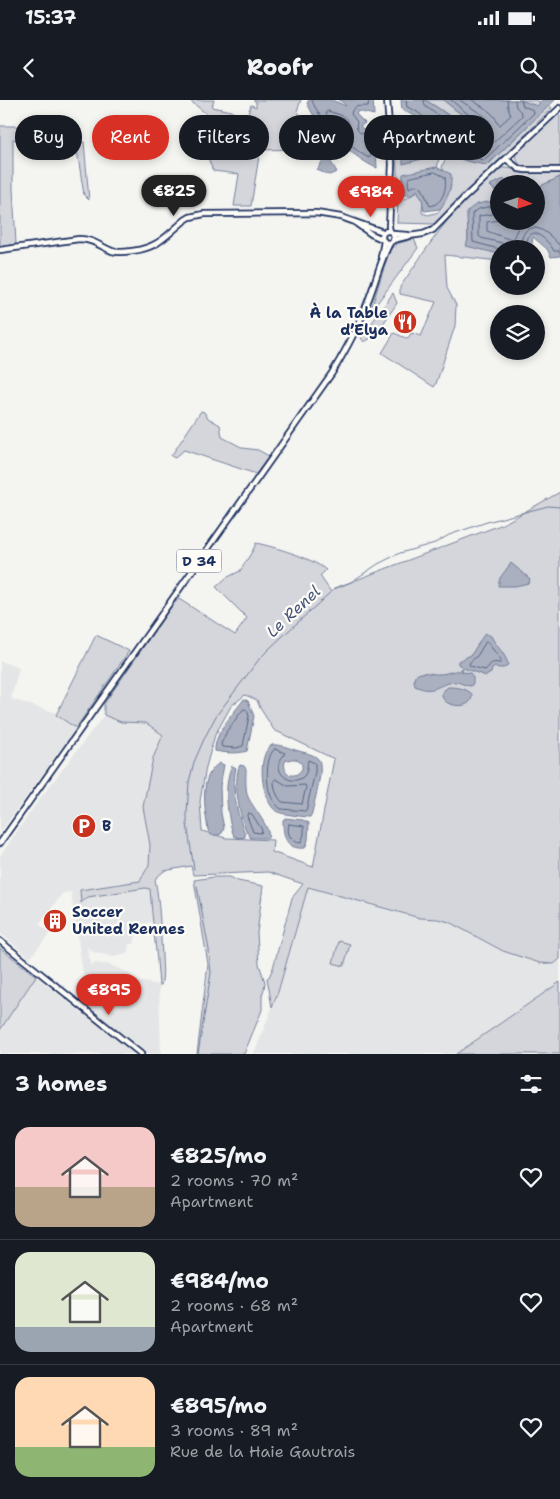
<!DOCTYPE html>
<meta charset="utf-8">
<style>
body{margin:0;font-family:"Shantell Sans",sans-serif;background:#242831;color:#f1f3f6;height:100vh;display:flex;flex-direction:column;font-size:19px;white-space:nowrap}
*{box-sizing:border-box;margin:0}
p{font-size:16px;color:#9ea1a6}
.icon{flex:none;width:28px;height:28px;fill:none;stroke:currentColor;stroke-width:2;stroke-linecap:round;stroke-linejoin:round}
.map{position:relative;height:954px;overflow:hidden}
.sheet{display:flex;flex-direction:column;background:#171b24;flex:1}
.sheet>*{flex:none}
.top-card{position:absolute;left:15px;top:15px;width:530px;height:45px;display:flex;gap:10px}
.needle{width:32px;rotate:93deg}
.fabs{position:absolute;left:490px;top:75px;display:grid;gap:10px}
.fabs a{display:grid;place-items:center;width:55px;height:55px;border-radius:50%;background:#171b24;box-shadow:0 2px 8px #0003;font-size:25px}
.price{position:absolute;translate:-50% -42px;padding:0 11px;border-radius:18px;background:#d93025;color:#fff;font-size:16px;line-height:32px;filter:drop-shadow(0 1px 2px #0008)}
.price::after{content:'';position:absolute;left:50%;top:30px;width:15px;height:11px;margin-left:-8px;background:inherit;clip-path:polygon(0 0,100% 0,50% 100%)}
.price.on{background:#222;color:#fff}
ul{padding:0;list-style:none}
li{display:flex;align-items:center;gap:15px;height:125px;padding:0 15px}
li+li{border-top:1px solid #363941}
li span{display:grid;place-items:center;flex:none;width:140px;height:100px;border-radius:15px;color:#555}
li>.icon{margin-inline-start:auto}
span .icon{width:60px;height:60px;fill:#fffc;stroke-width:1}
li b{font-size:21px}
h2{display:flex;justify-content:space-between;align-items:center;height:60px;padding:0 15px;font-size:21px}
.pill{padding:0 18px;border-radius:22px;background:#171b24;box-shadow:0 2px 8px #0003;font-size:18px;line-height:45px}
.pill.on{background:#d93025;color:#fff}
.status{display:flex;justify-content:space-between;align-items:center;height:35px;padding:0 25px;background:#171b24;direction:ltr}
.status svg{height:14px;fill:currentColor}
header{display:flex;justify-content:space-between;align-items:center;height:65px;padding:0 15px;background:#171b24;font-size:22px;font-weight:800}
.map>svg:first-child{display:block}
</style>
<div class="status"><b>15:37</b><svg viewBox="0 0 49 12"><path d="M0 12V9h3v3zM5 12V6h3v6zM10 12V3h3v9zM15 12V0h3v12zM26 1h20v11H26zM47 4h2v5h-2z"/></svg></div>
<header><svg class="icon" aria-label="back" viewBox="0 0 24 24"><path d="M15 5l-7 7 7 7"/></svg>Roofr<svg class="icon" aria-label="search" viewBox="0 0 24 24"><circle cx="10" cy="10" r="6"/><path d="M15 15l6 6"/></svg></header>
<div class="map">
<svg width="560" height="954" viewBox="0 0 560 954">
<rect width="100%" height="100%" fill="#f4f4f1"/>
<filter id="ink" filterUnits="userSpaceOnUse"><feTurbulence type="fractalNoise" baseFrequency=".02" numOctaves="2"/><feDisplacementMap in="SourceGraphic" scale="10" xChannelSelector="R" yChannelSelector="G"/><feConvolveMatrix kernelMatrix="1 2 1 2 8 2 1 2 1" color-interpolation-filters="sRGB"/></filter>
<g filter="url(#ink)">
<path fill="#e4e5e6" d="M0 561 19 568 11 599 57 613 56 616 76 628 0 733Z
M104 615 121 622 146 623 163 635 153 658 143 707 150 745 149 765 140 781 150 789 152 822 138 825 134 844H129L127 854 113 857 93 852 87 847 91 866 95 863 110 865 127 872 138 881 159 885 161 954H0V930L36 876 84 915 87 900 71 792 63 793 39 824 50 833 30 858 0 833V756L36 704Z
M308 787 420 818 438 819 449 822 503 851 521 857 540 863 554 864 560 859V954H254L278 892Z"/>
<path fill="#d4d6db" stroke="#78829c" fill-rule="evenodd" d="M189 0H214L212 7 231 11 245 21 251 5 256 7V2L253 0H301L297 11 306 22 302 32 292 24 283 40H301L300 49 260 50 251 106H234L239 74 213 71 204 47 211 48 212 43 216 41 215 23 210 20 200 43 195 36 208 15Z
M425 0H443L466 18 480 27 475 32 473 31C456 22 442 9 425 0Z
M486 0H536L552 8 435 124 397 123 398 97 406 99 418 91 423 101 422 113 428 115 439 112 451 86 442 67 447 54 466 61 489 64 528 26 506 11Z
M560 12V68H526C519 65 517 62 515 55Z
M0 26H21L24 29 20 40 13 39V89L16 144 0 147Z
M396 26 441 45 437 70 400 80 397 74Z
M84 42 89 100 84 95 76 44Z
M501 68C512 67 521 73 532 73 541 74 551 73 560 73V77L536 88V84H528L525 78 502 80 490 86 499 94V101L478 104 467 111 468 142 499 154V161L445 155 447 188 456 205 455 226 436 284 434 287 382 253 394 233 408 239 411 233 421 236 436 202 400 194V187C417 163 433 137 453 114 467 97 484 83 501 68Z
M414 139 418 148 375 206H372L390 149 399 143Z
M393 193 397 203 375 236 364 242 361 238Z
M201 311 204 312 208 318 220 325 222 337 243 348 258 350 269 356 256 374 184 350 175 358 171 356Z
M560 392V859L554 864 540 863 521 857 503 851 449 822 438 819 420 818 308 787 278 892 272 907 267 878 269 877 273 868 292 798 303 784 268 772 193 775 191 766 164 771 155 779C160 804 160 829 162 854 162 864 164 876 161 885H159C157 853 152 821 150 789L145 788 88 797 81 803 80 790 140 781 149 765 150 745 143 707 153 658 163 635 146 623 121 622 104 615V604L173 504 179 499 235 535 247 518 216 487 226 478 240 471 253 450 256 443C275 447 312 458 326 470L320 476 331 492 335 488 503 424ZM245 595 257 600 260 608 274 630 334 659 313 767 272 752 273 740 226 738 202 731 200 701 206 667 215 635 231 606Z
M96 535 129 551 76 628 56 615Z
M214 777H230L238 781 263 786 257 833 259 864 265 882 264 889 262 895V910L244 954H197L208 864 194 780Z
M339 841 350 844 344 866 333 863Z
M0 848 36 876 0 930Z
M560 882V954H456Z"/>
<path fill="#aab0bf" stroke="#717c98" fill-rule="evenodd" d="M309 0H332L346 6 345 4 339 0H373L374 15 358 11 356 14 365 23 360 26 363 29H365L369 25 375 27 377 68C364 64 328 35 319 23 314 17 310 9 307 3Z
M401 0H425L438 8 457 22 475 32 480 26 466 18 443 0H520L537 6 542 0H555L487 65C465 63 447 52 428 42 420 38 410 35 403 30V21L418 28H422L423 25 417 17 402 10Z
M315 41 326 54 337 72 329 75 317 70 325 57 314 42Z
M403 44 426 58 403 64Z
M436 67 451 74C452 88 448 98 440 109L424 111 422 99 417 90 412 95H403V74Z
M560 77V156L551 157 547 149 533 137 531 149H499V154L466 146 468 139 467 112C475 102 487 102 499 101V121H536V88Z
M525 78 528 84H499V94L490 85 502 80Z
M511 463 529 478 530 479 529 483 515 486H498L500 478Z
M485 533 491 536C496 546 505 553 508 564 505 570 500 568 495 567L492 569 491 573 486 576 463 568 462 572 470 573 473 577V583L471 586C465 586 461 582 455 582 436 584 435 595 415 586L414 581 415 576C424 569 430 575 440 574 447 574 452 570 460 571L462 567 458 564V561L471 555Z
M448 587C456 587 466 588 472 594 473 610 450 607 444 600 442 597 442 595 442 592Z
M244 599 248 601 254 616 247 651C238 654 225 653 215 651 214 633 234 613 244 599Z
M272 645C282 644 290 649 299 651 305 653 314 654 318 659 325 666 314 702 312 713L310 717C305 717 279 714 276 711 261 700 256 654 272 645ZM291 659H296L302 664V669C294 681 282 674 285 661Z
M220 663 224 665 220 686 221 713 224 728 222 733 219 735H211L208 730C205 709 198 675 220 663Z
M240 665 244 666 246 669C246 679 245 688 248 697 253 708 272 729 268 738H251C240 726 232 680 240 665Z
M232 666 236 668C231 691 237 712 245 734V737C241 738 238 738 234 736 227 719 223 682 232 666Z
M285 718 303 720 309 723 308 740 305 748C285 750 283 735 283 720Z"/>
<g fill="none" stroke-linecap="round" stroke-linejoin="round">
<path stroke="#546385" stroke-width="1" d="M312 0C317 19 352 49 369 58L371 56 370 35 368 33C359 35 355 30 357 22L351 14C353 4 360 7 368 6L369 0
M406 0 407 7C417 11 426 16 428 27L425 32V35L455 49 466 56 484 60 534 13 533 10 523 6 521 0
M424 0 425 6 454 27 472 36 479 35 484 29 483 23 468 14 451 0
M460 0C467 6 486 15 489 21 492 26 491 31 487 35 473 54 451 30 437 22L434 24V32L468 50 482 53 522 16V13L516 7 515 0
M472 0C483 8 494 11 498 24L500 25 511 15 508 8 507 0
M328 11C342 16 350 15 350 33H346L328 16 326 13Z
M435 72 445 77C447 88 443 104 430 106L422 88 417 85 409 88 408 80 409 78Z
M499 106C489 107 477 107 472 114L473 142 499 149
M499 113 479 116V136L481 138 502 143 508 149
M499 120 487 122V131L511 140C517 135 515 127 525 121
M520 149C522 117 543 126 558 144L560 145
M526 149C526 142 527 134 535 133 542 136 550 143 554 151H560
M486 542 488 543 501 560 500 563C488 561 491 566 485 570L470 566 469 563 477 556Z
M244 609 247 610 249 616 243 646 236 648 222 647 221 644 227 631Z
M275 649 285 653C284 656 280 659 279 663 277 677 294 686 304 676 308 671 307 665 308 660L315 663V672L306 711 281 709C276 705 273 701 271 696 266 686 265 655 275 649Z
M276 679 288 686 305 685 306 687 302 704 282 702C277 696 274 690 274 681Z
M249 713 252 714 262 730 261 733 253 732 247 716Z
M289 724 304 726V734L301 743C291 742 286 734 289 724Z"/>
<path stroke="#717c98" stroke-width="1" d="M194 769 187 724V713L189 682 194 662 205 637 216 616 260 558 271 547 334 489 351 482 378 464 400 453 435 443 449 435 487 422 548 406 560 407
M197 786 209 850 211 873 198 954"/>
<g stroke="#1b2f5e" stroke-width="8">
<path id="secondary" d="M506 59 519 69 526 70H560
M357 124 371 134 382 139
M393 134 408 135
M393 140 409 136 423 134 433 130 465 97 560 8
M0 150 79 139C92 139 100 146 112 151 118 153 125 152 132 151 158 148 166 136 185 120L190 117 204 114 316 113 341 117 383 132
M0 841 141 954"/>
</g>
<g stroke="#1b2f5e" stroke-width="8">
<path id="primary" d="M387 0 392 64 389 127 390 131
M382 137a6 6 0 1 1 12 0a6 6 0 1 1-12 0Z
M381 157 384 141
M0 743 332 273C346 250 359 226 368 201 376 181 380 161 390 143"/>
</g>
<use href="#secondary" stroke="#fdfcf7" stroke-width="4.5"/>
<use href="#primary" stroke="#fdfcf7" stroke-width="4.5"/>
</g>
</g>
<defs>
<g id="restaurant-disc" transform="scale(1.25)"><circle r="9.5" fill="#c8321e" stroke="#fdfcf7"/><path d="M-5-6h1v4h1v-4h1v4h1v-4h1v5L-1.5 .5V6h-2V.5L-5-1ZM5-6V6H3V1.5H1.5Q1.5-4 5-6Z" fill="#fff"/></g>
<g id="parking-disc" transform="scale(1.25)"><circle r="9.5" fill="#c8321e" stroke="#fdfcf7"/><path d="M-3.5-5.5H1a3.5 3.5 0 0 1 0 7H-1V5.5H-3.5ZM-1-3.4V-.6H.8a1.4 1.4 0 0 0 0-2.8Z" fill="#fff"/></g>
<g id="building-disc" transform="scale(1.25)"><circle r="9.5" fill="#c8321e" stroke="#fdfcf7"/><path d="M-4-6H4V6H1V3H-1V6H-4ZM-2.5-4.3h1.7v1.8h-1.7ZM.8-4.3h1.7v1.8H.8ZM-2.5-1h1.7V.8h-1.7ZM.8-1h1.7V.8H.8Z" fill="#fff"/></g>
</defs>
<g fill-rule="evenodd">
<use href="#restaurant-disc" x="405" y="222"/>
<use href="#parking-disc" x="84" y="726"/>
<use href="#building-disc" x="55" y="821"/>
</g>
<g text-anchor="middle" stroke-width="4.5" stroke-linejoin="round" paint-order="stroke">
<rect fill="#fdfcf7" stroke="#5f6c8c" stroke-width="1" x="176.5" y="449.5" width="45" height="23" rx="4"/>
<g font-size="14" font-weight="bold" fill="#1b2f5e">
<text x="199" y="466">D 34</text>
</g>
<g font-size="15" font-weight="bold" fill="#1b2f5e" stroke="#fdfcf7" text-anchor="start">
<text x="388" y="218" text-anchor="end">À la Table<tspan x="388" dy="17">d’Elya</tspan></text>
<text x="102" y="731">B</text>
<text x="72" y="817">Soccer<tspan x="72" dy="17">United Rennes</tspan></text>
</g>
<g font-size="16" font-style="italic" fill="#46567b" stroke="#fdfcf7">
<text transform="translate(293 511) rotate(-43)" y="6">Le Renel</text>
</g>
</g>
</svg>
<div class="fabs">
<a><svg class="needle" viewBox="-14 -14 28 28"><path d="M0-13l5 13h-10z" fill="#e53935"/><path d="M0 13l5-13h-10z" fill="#9ea1a6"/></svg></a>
<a><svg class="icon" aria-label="locate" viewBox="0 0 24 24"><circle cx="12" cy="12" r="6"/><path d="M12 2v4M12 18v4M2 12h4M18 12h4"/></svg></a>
<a><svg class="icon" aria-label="layers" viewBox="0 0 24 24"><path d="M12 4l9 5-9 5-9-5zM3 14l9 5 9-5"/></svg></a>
</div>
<b class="price on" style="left:174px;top:117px">€825</b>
<b class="price" style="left:371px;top:118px">€984</b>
<b class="price" style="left:109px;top:916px">€895</b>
<div class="top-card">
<a class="pill">Buy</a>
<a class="pill on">Rent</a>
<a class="pill">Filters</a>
<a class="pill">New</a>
<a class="pill">Apartment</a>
</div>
</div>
<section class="sheet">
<h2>3 homes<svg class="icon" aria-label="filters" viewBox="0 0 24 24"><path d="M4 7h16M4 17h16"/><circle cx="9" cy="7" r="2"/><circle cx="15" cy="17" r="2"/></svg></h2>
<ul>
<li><span style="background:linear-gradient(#f6c9c9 60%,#b9a48a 0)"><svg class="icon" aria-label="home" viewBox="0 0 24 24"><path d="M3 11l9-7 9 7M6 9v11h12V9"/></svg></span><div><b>€825/mo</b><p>2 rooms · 70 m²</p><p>Apartment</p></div><svg class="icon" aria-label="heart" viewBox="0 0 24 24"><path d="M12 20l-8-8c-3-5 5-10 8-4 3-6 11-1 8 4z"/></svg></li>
<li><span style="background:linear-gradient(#dfe7d0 75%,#9aa5b1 0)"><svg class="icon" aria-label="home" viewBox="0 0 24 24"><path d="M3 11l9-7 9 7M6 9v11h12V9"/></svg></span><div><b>€984/mo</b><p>2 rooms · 68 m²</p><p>Apartment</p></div><svg class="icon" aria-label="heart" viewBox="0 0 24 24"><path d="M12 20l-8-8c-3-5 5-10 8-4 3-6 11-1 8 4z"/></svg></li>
<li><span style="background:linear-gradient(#ffd9b3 70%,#8fb573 0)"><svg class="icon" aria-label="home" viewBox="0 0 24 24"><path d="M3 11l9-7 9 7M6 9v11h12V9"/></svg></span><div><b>€895/mo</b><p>3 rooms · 89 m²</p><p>Rue de la Haie Gautrais</p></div><svg class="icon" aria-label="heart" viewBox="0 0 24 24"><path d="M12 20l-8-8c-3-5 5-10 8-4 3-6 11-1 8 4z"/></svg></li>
</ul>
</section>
